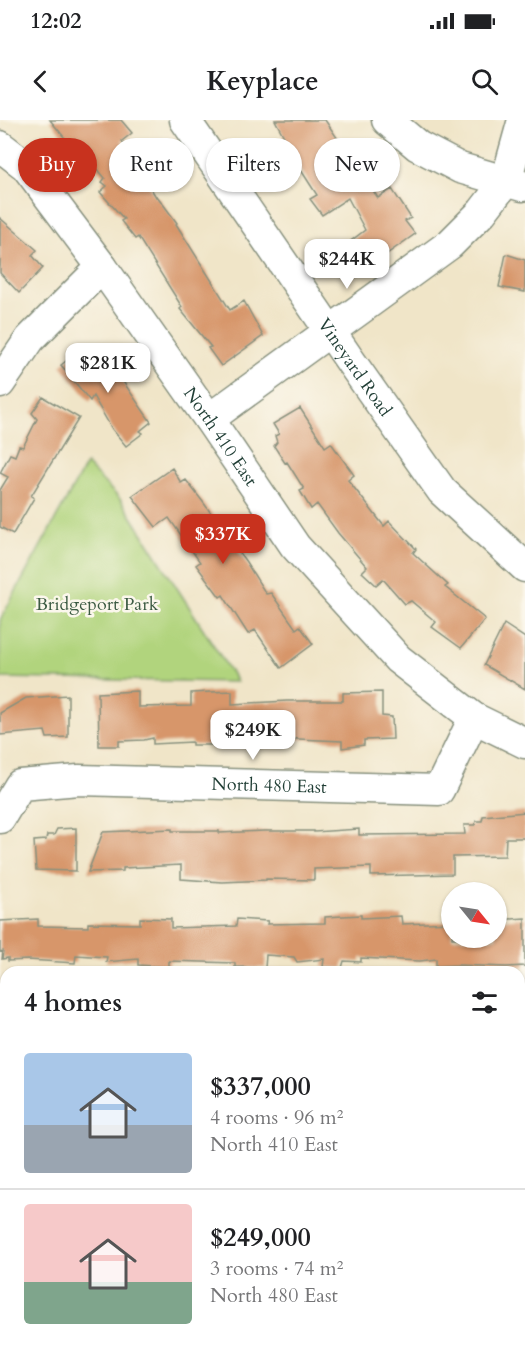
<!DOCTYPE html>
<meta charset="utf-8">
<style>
body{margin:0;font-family:Cardo,serif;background:#f6f6f6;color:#202124;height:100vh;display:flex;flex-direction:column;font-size:22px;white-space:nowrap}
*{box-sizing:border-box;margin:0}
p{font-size:20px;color:#757577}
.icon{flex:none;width:33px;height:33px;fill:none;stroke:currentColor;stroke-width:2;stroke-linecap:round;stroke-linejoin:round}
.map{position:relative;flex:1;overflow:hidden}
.side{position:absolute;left:0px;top:846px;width:525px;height:386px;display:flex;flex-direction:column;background:#fff;border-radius:18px 18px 0 0;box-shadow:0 2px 4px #0004}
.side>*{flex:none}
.top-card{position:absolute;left:18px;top:18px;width:489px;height:54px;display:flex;gap:12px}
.needle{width:39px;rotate:120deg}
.tools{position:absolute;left:441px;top:762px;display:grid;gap:12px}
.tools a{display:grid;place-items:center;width:66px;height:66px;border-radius:50%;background:#fff;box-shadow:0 2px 4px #0004;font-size:30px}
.price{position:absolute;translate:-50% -51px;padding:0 14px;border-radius:12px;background:#fff;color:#222;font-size:20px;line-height:39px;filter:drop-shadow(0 2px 3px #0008)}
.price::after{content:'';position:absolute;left:50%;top:36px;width:18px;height:14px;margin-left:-9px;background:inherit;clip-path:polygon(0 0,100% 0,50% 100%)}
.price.current{background:#c8321e;color:#fff}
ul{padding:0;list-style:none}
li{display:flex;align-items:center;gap:18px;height:150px;padding:0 24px}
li+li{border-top:2px solid #e0e0e0}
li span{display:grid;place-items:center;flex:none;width:168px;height:120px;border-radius:6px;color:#555}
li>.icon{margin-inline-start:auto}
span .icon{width:72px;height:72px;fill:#fffc;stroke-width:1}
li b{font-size:26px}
h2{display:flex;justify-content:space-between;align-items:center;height:72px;padding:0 24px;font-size:26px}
.tag{padding:0 21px;border-radius:27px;background:#fff;box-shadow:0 2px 4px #0004;font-size:21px;line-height:54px}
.tag.current{background:#c8321e;color:#fff}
.status{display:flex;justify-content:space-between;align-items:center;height:42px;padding:0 30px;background:#fff;direction:ltr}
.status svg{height:16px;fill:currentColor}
header{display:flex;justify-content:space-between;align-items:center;height:78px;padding:0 24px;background:#fff;font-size:27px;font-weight:600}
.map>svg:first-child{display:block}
</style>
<div class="status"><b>12:02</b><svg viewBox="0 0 49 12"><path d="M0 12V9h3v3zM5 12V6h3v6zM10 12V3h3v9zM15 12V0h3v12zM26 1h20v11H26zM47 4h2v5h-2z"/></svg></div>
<header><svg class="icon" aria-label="back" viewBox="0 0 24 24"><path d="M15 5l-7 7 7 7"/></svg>Keyplace<svg class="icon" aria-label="search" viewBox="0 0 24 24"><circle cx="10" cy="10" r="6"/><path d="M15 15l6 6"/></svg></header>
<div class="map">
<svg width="525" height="1231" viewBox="0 0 525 1231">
<rect width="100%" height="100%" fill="#fbf7ec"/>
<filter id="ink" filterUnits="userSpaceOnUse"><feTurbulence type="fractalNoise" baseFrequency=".0167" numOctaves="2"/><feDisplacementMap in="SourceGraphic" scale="12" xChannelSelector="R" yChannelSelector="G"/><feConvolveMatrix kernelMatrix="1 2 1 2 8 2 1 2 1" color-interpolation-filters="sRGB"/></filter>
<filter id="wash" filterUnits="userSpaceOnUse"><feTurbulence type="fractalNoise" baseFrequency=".008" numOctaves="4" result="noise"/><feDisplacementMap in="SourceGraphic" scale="24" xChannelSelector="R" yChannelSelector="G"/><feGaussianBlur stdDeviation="1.35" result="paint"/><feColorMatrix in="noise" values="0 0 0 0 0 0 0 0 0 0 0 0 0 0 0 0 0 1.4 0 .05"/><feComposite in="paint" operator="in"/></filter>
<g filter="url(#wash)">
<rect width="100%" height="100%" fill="#f0e5c8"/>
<path fill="#b1d47d" stroke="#688858" stroke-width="1.5" d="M86 344 121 380 237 562 0 558V500Z"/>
<g id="blocks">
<path fill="#d7966b" d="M50 0H121L132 13 122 21 156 77 157 76 177 103 176 104 230 190 244 181 263 216 221 246 208 228 211 227 180 189 182 187 138 117 135 119 121 101 124 99 100 72 107 66 102 62 105 58 82 30 78 34Z
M275 0H325L378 78 392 69 411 98 405 101 415 114 384 136 374 122 340 142 335 133 365 110 348 78 322 95 310 79 317 75 299 47 300 46Z
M0 98 37 130 32 135 43 148 19 173 0 153Z
M506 134 525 140V172L499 167Z
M85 226 94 239 104 234 151 302 140 311 143 313 126 326 112 309 93 276 90 281 61 245Z
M43 277 79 298 31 376 34 378 13 414 0 407V370L8 357 0 353 10 334 15 336 19 326 23 327 37 299 32 293Z
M300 288 325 327 331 323 354 355 348 360 384 406 389 401 416 429 413 433 448 465 445 467 485 499 461 528 432 507 436 502 411 481 405 484 383 459 376 465 362 452 367 447 338 413 317 384 311 389 300 371 304 369 287 342 285 343 274 326 277 322 275 316 279 314 273 304Z
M172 348 181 363 186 360 203 382 246 442 266 474 271 473 296 509 300 506 313 524 281 548 255 510 248 514 223 475 220 477 196 445 200 442 169 398 156 407 132 376Z
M504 504 525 518V569L484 545Z
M138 571V587L191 586V573L232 571V584L287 581H343V573L382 572V596L392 597 393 619 364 620V625L342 628V621L276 618V621L255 622 254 619H215L213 625H192V622L153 624V618L144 620 119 621V626H99L98 573Z
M68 575V617L47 618 45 611 0 615V593L26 578Z
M525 692V718H506L505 736 453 737V754L371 756V747L314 749V760L266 759V760L222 762 181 759V745L123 748V751L88 752 103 712 172 709V711H219V713L264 711H314V712L359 709V715L465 714 464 705H475L476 701H482L483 696Z
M76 708V751L36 750 34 721 46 720 47 715H54L57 709Z
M361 795V798L401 796 402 804 452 802V818H496V800L525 798V846L506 847 458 845 436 846V839L420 841 361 838V842L344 841 342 848 323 847 324 839 297 842 294 837 266 835 265 848 235 847V843L169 841V847L138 845V839L106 842 107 837 76 835 75 843 28 840 8 841V838L2 839 3 831 0 832V801L38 799V806L88 807V803L140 804V798L171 799V808L236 806 237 799 268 801 267 804 325 803V797Z"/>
</g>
</g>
<g filter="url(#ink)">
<use href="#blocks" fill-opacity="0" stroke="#88917e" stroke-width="1.5"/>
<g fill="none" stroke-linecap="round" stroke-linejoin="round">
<g stroke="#88917e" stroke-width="33">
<g id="minor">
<path id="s1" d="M185 0 351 242 442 371 525 447"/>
<path d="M387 0 418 26 460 48 522 66"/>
<path id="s2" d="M0 26 26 46 102 147 209 299 295 426 398 539 474 598 525 623"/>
<path d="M0 263 30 219 102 147"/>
<path d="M209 299 450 124 482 92 506 61 523 0"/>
<path id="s3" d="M0 698 20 665 79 660 439 670 474 598"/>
<path d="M0 884H6"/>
<path d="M519 886H525"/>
<path d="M519 1188H525"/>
<path d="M0 1193H6"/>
<path d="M9 1231 11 1226"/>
<path d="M270 1231V1226"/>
</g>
</g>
<use href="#minor" stroke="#fff" stroke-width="30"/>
<g stroke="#1f3d34" stroke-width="7">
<path id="rail" d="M519 1036H525
M0 1038H6
M519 1060H525
M0 1062H6
M519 1074H525
M0 1076H6"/>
</g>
<use href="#rail" stroke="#fbf7ec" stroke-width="4.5" stroke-dasharray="14" stroke-linecap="butt"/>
</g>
</g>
<g text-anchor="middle" stroke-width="5" stroke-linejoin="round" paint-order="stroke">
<g font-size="18" fill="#1f3d34" stroke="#fbf7ec">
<text dy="6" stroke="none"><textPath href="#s1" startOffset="300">Vineyard Road</textPath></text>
<text dy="6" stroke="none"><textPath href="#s2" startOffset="366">North 410 East</textPath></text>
<text dy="6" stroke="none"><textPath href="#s3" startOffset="288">North 480 East</textPath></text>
</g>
<g font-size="18" fill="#3c5b43" stroke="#fbf7ec">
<text x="97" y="490">Bridgeport Park</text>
</g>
</g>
</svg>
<div class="tools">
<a><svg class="needle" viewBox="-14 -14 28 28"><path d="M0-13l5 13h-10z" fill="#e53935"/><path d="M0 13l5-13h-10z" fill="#757577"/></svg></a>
</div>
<b class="price" style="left:347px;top:170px">$244K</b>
<b class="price" style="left:108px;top:274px">$281K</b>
<b class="price current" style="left:223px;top:445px">$337K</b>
<b class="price" style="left:253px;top:641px">$249K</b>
<div class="top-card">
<a class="tag current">Buy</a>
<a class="tag">Rent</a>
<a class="tag">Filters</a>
<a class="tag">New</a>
</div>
<section class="side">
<h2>4 homes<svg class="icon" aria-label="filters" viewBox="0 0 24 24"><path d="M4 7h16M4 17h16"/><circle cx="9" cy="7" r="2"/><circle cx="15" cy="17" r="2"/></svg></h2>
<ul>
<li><span style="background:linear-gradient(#a9c7e8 60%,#9aa5b1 0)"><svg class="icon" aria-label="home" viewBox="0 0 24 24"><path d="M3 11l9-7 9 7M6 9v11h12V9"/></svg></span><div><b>$337,000</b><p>4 rooms · 96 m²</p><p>North 410 East</p></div></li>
<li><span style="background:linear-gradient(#f6c9c9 65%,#7fa58c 0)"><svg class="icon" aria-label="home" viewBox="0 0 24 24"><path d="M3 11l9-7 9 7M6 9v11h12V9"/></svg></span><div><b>$249,000</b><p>3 rooms · 74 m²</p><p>North 480 East</p></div></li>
</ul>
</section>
</div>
